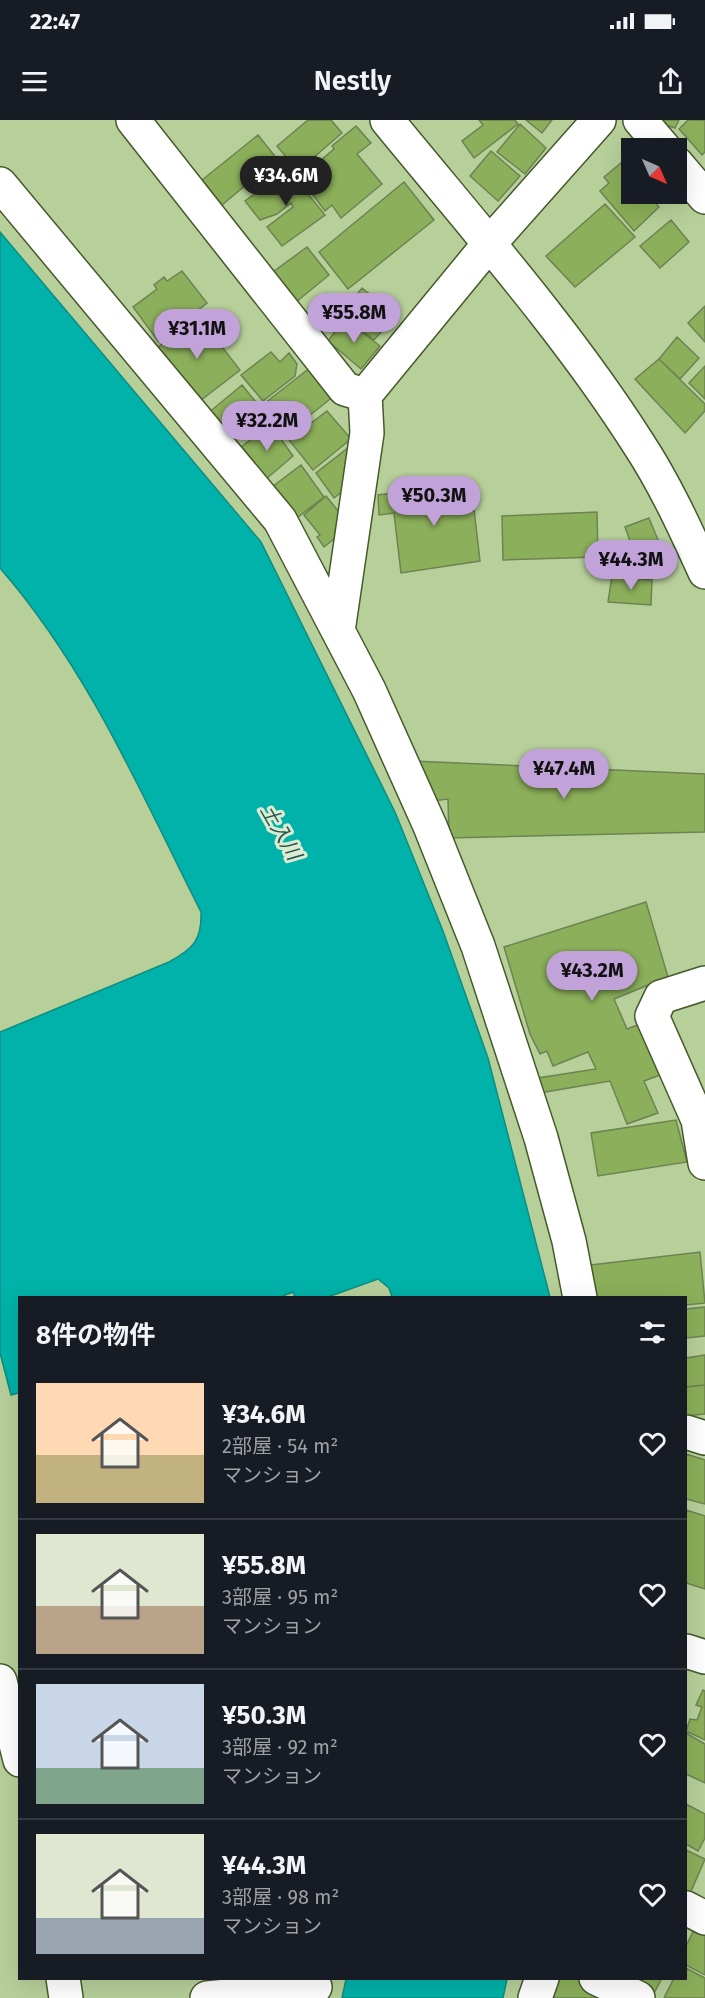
<!DOCTYPE html>
<html lang="ja">
<meta charset="utf-8">
<style>
body{margin:0;font-family:"Fira Sans","Noto Sans JP",sans-serif;background:#20242c;color:#f1f3f6;height:100vh;display:flex;flex-direction:column;font-size:22px;white-space:nowrap}
*{box-sizing:border-box;margin:0}
p{font-size:20px;color:#9ea1a6}
.icon{flex:none;width:33px;height:33px;fill:none;stroke:currentColor;stroke-width:2;stroke-linecap:round;stroke-linejoin:round}
.map{position:relative;flex:1;overflow:hidden}
.sheet{position:absolute;left:18px;top:1176px;width:669px;height:684px;display:flex;flex-direction:column;background:#171b24;border-radius:0px;box-shadow:0 6px 24px #0002}
.sheet>*{flex:none}
.needle{width:39px;rotate:135deg}
.fabs{position:absolute;left:621px;top:18px;display:grid;gap:12px}
.fabs a{display:grid;place-items:center;width:66px;height:66px;border-radius:0px;background:#171b24;box-shadow:0 6px 24px #0002;font-size:30px}
.price{position:absolute;translate:-50% -51px;padding:0 14px;border-radius:21px;background:#c1a3d9;color:#111;font-size:20px;line-height:39px;filter:drop-shadow(0 2px 3px #0008)}
.price::after{content:'';position:absolute;left:50%;top:36px;width:18px;height:14px;margin-left:-9px;background:inherit;clip-path:polygon(0 0,100% 0,50% 100%)}
.price.active{background:#222;color:#fff}
ul{padding:0;list-style:none}
li{display:flex;align-items:center;gap:18px;height:150px;padding:0 18px}
li+li{border-top:2px solid #363941}
li span{display:grid;place-items:center;flex:none;width:168px;height:120px;border-radius:0px;color:#555}
li>.icon{margin-inline-start:auto}
span .icon{width:72px;height:72px;fill:#fffc;stroke-width:1}
li b{font-size:26px}
h2{display:flex;justify-content:space-between;align-items:center;height:72px;padding:0 18px;font-size:26px}
.status{display:flex;justify-content:space-between;align-items:center;height:42px;padding:0 30px;background:#171b24;direction:ltr}
.status svg{height:16px;fill:currentColor}
header{display:flex;justify-content:space-between;align-items:center;height:78px;padding:0 18px;background:#171b24;font-size:27px;font-weight:600}
.map>svg:first-child{display:block}
</style>
<div class="status"><b>22:47</b><svg viewBox="0 0 49 12"><path d="M0 12V9h3v3zM5 12V6h3v6zM10 12V3h3v9zM15 12V0h3v12zM26 1h20v11H26zM47 4h2v5h-2z"/></svg></div>
<header><svg class="icon" aria-label="menu" viewBox="0 0 24 24"><path d="M4 6h16M4 12h16M4 18h16"/></svg>Nestly<svg class="icon" aria-label="share" viewBox="0 0 24 24"><path d="M12 15V3M7 8l5-5 5 5M5 13v7h14v-7"/></svg></header>
<div class="map">
<svg width="705" height="1878" viewBox="0 0 705 1878">
<rect width="100%" height="100%" fill="#b7d09a"/>
<path fill="#00b2a9" stroke="#0e8d80" stroke-width="1.5" d="M0 112 261 422 395 692 443 811 488 938 550 1177H392L389 1168 378 1159 328 1177H295L293 1172 278 1178H20L19 1273 11 1275 0 1233V912L169 842C193 829 202 820 201 792 141 673 88 549 0 448Z
M346 1859V1858L507 1859 503 1878H342Z"/>
<path fill="#8baf5a" stroke="#6d8351" stroke-width="1.5" d="M308 0H331L342 13 298 51 277 26Z
M479 0H515L518 4 474 38 462 21 483 5Z
M526 0H552L542 13Z
M661 0H679L675 8 660 3Z
M688 0H705V32L702 35 679 9Z
M520 4 546 28 525 54 497 32Z
M356 6 371 23 357 34 382 64 341 98 332 85 325 91 313 75 319 70 316 66 321 61 310 49 334 29 332 26Z
M258 15 277 39 222 85 202 60Z
M491 31 520 56 498 81 470 56Z
M621 43 632 55V74H647L659 87 634 111 600 71 609 63 604 57Z
M288 49 325 95 282 126 267 107 293 87 291 83 277 94 260 100 245 81Z
M404 62 434 100 348 169 319 132Z
M605 84 635 117 575 167 546 136Z
M671 100 689 122 660 148 640 126Z
M307 127 329 155 296 182 273 152Z
M182 151 207 183 158 221 133 187 157 169 154 165 164 157 167 161Z
M362 168 396 195 374 220 341 194Z
M705 186V222L688 203Z
M198 196 240 250 196 284 153 231Z
M345 199 380 226 361 249 328 221Z
M677 217 699 238 680 259 659 239Z
M271 232 280 242 289 233 297 244 295 256 263 281 241 255Z
M659 239 705 284V291L685 313 635 259Z
M705 246V279L689 263Z
M311 247 334 276 289 312 265 283Z
M242 265 264 292 229 320 207 294Z
M327 291 351 319 313 350 289 320Z
M270 304 293 336 265 360 240 328Z
M358 320 361 357 334 378 316 353Z
M301 345 324 377 293 401 272 367Z
M471 363 480 441 401 453 394 393 379 395 378 375Z
M326 376 348 403 339 415 324 427 317 417 320 415 304 395Z
M597 392 598 437 503 440 502 396Z
M649 398 661 427 636 438 625 407Z
M612 456 652 460 651 485 608 482Z
M413 641 705 654V712L449 718 448 679 432 681Z
M646 782 668 857 614 879 627 909 640 904 660 955 644 961 658 993 627 1004 610 961 539 973 538 958 596 949 588 932 553 946 547 931 540 934 530 914 504 827Z
M676 1000 687 1042 598 1056 591 1013Z
M700 1132 705 1183 686 1185V1178H595L591 1145Z
M705 1187V1216L686 1218V1189Z
M705 1235V1265L686 1267V1238Z
M705 1265V1294L686 1296V1267Z
M686 1334 705 1340V1384L686 1379Z
M686 1390 705 1396V1469L686 1463Z
M703 1570 705 1571V1620L686 1611 690 1599 697 1600 702 1587 696 1585Z
M686 1613 705 1624V1663L686 1654Z
M686 1684 705 1694V1718L698 1731 686 1724Z
M686 1730 705 1739 689 1776 686 1774Z
M694 1810 705 1815V1855L686 1845V1826Z
M686 1848 705 1858V1878H664L674 1858H686Z
M560 1858H577L606 1874 603 1878H551Z
M622 1858H662L652 1877Z"/>
<g fill="none" stroke-linecap="round" stroke-linejoin="round">
<g stroke="#455a2a" stroke-width="36">
<path id="minor" d="M133 0 345 269 365 275 489 124 599 0
M387 0C472 104 566 210 638 323 665 364 685 408 705 452
M640 0 664 28
M676 43 705 77
M0 64 280 400 369 570 430 706 478 826 541 1018 569 1121 580 1178
M338 511 367 313 365 275
M705 863 661 877 652 896 698 1000 705 1043
M686 1312 705 1318
M686 1531 705 1537
M0 1561 20 1640
M686 1788 705 1798
M63 1858 66 1878
M596 1858 638 1878
M207 1878 315 1867
M535 1878 542 1858"/>
</g>
<use href="#minor" stroke="#fff" stroke-width="33"/>
</g>
<g text-anchor="middle" stroke-width="6" stroke-linejoin="round" paint-order="stroke">
<g font-size="20" font-style="italic" fill="#1c5752" stroke="#deebd1">
<text transform="translate(281 712) rotate(60)" y="7">土入川</text>
</g>
</g>
</svg>
<div class="fabs">
<a><svg class="needle" viewBox="-14 -14 28 28"><path d="M0-13l5 13h-10z" fill="#e53935"/><path d="M0 13l5-13h-10z" fill="#9ea1a6"/></svg></a>
</div>
<b class="price active" style="left:286px;top:87px">¥34.6M</b>
<b class="price" style="left:354px;top:224px">¥55.8M</b>
<b class="price" style="left:197px;top:240px">¥31.1M</b>
<b class="price" style="left:267px;top:332px">¥32.2M</b>
<b class="price" style="left:434px;top:407px">¥50.3M</b>
<b class="price" style="left:631px;top:471px">¥44.3M</b>
<b class="price" style="left:564px;top:680px">¥47.4M</b>
<b class="price" style="left:592px;top:882px">¥43.2M</b>
<section class="sheet">
<h2>8件の物件<svg class="icon" aria-label="filters" viewBox="0 0 24 24"><path d="M4 7h16M4 17h16"/><circle cx="9" cy="7" r="2"/><circle cx="15" cy="17" r="2"/></svg></h2>
<ul>
<li><span style="background:linear-gradient(#ffd9b3 60%,#c2b280 0)"><svg class="icon" aria-label="home" viewBox="0 0 24 24"><path d="M3 11l9-7 9 7M6 9v11h12V9"/></svg></span><div><b>¥34.6M</b><p>2部屋 · 54 m²</p><p>マンション</p></div><svg class="icon" aria-label="heart" viewBox="0 0 24 24"><path d="M12 20l-8-8c-3-5 5-10 8-4 3-6 11-1 8 4z"/></svg></li>
<li><span style="background:linear-gradient(#dfe7d0 60%,#b9a48a 0)"><svg class="icon" aria-label="home" viewBox="0 0 24 24"><path d="M3 11l9-7 9 7M6 9v11h12V9"/></svg></span><div><b>¥55.8M</b><p>3部屋 · 95 m²</p><p>マンション</p></div><svg class="icon" aria-label="heart" viewBox="0 0 24 24"><path d="M12 20l-8-8c-3-5 5-10 8-4 3-6 11-1 8 4z"/></svg></li>
<li><span style="background:linear-gradient(#c9d6e8 70%,#7fa58c 0)"><svg class="icon" aria-label="home" viewBox="0 0 24 24"><path d="M3 11l9-7 9 7M6 9v11h12V9"/></svg></span><div><b>¥50.3M</b><p>3部屋 · 92 m²</p><p>マンション</p></div><svg class="icon" aria-label="heart" viewBox="0 0 24 24"><path d="M12 20l-8-8c-3-5 5-10 8-4 3-6 11-1 8 4z"/></svg></li>
<li><span style="background:linear-gradient(#dfe7d0 70%,#9aa5b1 0)"><svg class="icon" aria-label="home" viewBox="0 0 24 24"><path d="M3 11l9-7 9 7M6 9v11h12V9"/></svg></span><div><b>¥44.3M</b><p>3部屋 · 98 m²</p><p>マンション</p></div><svg class="icon" aria-label="heart" viewBox="0 0 24 24"><path d="M12 20l-8-8c-3-5 5-10 8-4 3-6 11-1 8 4z"/></svg></li>
</ul>
</section>
</div>
